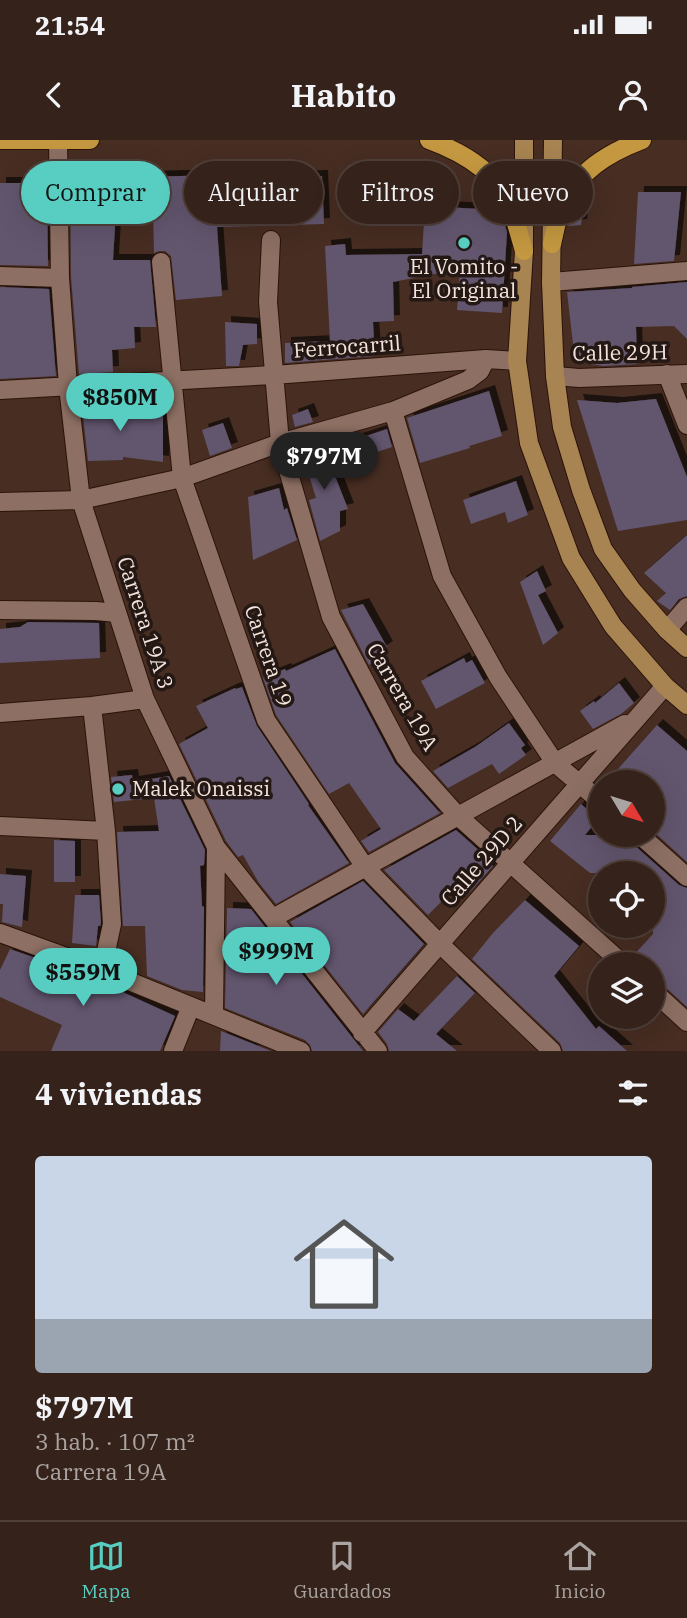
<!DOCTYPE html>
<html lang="es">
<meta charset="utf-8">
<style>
body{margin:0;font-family:"IBM Plex Serif",serif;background:#3d2a23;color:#f1f3f6;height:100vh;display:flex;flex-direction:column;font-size:26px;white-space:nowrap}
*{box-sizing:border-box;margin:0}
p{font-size:23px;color:#aaa4a2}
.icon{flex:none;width:38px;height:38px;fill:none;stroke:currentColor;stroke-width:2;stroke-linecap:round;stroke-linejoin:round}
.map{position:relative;height:911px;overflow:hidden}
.sheet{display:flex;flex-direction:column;background:#35221a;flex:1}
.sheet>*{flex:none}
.banner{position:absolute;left:21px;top:21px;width:646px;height:63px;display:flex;gap:14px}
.needle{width:46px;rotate:128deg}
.buttons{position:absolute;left:588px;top:630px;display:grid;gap:14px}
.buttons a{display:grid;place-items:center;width:77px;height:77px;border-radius:50%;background:#35221a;box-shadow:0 7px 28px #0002,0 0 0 2px #4f3f39;font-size:35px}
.price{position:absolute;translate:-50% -60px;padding:0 16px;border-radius:24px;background:#57cec1;color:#111;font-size:23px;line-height:46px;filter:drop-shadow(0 2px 4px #0008)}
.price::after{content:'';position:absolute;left:50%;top:42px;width:21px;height:16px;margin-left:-10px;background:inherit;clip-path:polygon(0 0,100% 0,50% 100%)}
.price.selected{background:#222;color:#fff}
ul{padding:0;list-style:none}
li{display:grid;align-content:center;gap:14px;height:371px;padding:0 35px}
li span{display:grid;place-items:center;height:217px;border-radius:7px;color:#555}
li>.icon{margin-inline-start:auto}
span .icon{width:126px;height:126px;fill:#fffc;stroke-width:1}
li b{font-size:30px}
h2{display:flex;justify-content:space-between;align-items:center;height:84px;padding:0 35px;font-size:30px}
.pill{padding:0 24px;border-radius:32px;background:#35221a;box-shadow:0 7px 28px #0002,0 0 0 2px #4f3f39;font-size:24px;line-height:63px}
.pill.selected{background:#57cec1;color:#111}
.status{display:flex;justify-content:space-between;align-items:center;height:49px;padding:0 35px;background:#35221a;direction:ltr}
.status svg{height:19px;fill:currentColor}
header{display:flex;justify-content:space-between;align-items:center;height:91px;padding:0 35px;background:#35221a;font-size:32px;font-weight:700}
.tab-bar{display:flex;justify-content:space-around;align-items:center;height:98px;border-top:2px solid #4f3f39;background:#35221a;font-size:19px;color:#aaa4a2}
.tab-bar a{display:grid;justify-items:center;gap:4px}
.tab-bar .selected{color:#57cec1}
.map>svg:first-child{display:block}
</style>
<div class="status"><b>21:54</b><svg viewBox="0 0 49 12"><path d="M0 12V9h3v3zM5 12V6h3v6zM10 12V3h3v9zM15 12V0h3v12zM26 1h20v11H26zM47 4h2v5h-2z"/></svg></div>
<header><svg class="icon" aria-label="back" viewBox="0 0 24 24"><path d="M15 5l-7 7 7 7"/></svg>Habito<svg class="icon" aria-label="person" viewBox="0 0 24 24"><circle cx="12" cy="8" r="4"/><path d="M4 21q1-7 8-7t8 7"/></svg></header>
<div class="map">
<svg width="687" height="911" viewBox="0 0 687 911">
<defs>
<filter id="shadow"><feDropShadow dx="6" dy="-6" stdDeviation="0" flood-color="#0009"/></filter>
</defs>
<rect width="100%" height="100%" fill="#472d22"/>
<path fill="#62556e" filter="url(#shadow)" d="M70 33 94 34V35L140 34V37L222 35V39L322 36 324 84 217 87 222 156 176 160 171 116 165 111H159L154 113 153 68 116 70 113 120H150L156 187H134L135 208 112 210 113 232 79 234 71 137Z
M375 42 430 43 421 78 378 80Z
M0 43H47L48 126 0 125Z
M585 50 581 85 568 86 572 71Z
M638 52H681L674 121 634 124Z
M425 66 500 70 507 92 502 173 457 170 460 129 393 142 394 181 373 182 375 216 285 223V203L330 201 325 106 345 104 346 115 422 114Z
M687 142V199L674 186 636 187 637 224 603 226 575 221 567 152 632 148V147Z
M0 147 49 149 56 236 0 239Z
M225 182 257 184V204L243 205 239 226H226Z
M489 251 502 296 469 306 470 308 420 323 407 278Z
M111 255 112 275 163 276V322L123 317V320L88 321 81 257Z
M656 259 687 337V380L618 391 577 260 617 263Z
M308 269 313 282 295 287 292 275Z
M223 283 232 308 210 316 202 290Z
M387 289 392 307 353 320 348 302Z
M322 303 348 369 340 371V391L320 401 309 360 316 358 301 309Z
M516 341 528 375 508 383 505 372 471 384 463 360Z
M279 348 284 370 287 368 297 400 253 420 248 357Z
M687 395V456L679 459 670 470 657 461 666 453 644 433Z
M537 431 546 451 538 455 558 493 543 505 520 442Z
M363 464 387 507 379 512 382 517 369 525 341 470Z
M28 482 99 483 100 518 0 523V489L20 487Z
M335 509 395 623 440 673 369 712 361 701 381 689 349 643 329 654 276 575 263 538 285 529 286 531Z
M464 518 466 523 472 520 485 543 436 569 421 541Z
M619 543 634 563 621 574 593 589 580 571 594 561 595 563Z
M242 547 257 586 309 664 308 665 349 723 276 764 259 743 243 715 238 717 226 701 179 604 208 588 196 566 235 548 236 549Z
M509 583 525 605 521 608 526 615 499 634 492 624 448 648 433 631 475 607Z
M657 585 687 611V722L653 691V642H633L618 629Z
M132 635 133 642 169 636 205 710 204 725 200 726 202 766 204 767 203 852 182 850 147 836 145 786H123L117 692 159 691 154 658 114 662 111 637Z
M581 664 598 679 585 695H629L632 703 679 745 687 748V867L661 843 653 840V824H634L632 817 653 794V733H590L550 701Z
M456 690 483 714 493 726 470 752 458 757 452 751 428 775 384 730Z
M54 700 75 701V742H54Z
M0 734 26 736 22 787 2 782 3 764H0Z
M363 741 424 804 363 874 290 782Z
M75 755H99L101 783 100 786H98L96 806 72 803Z
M525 760 579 806 554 836 596 889 599 886 627 911H563L560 903 472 819 493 793Z
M227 768 251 769 363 911H312L310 905 305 900 225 868Z
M10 809 92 838 175 876 160 911H51L62 885 0 857V830Z
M457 836 475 853 436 894 457 911H389L387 904 378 892 398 869 414 881Z
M221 891 271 911H220Z"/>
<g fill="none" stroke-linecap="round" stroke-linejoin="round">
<g stroke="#2c140a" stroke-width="20">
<path id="minor" d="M58 0 60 138 68 246 81 360 145 559 216 707 378 911
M271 100 268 162 280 303 331 477 405 617 458 676 623 824
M161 122 182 338 266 580 365 727 440 804 552 911
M0 136 60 138
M551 142 687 131
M667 234 687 285
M555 236 579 238 687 234
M0 250 274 235 486 219 517 221
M393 271 442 436 498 537 555 623 600 661
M0 362 81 360 182 338 280 303 393 271 468 240 480 231 486 219
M0 470 96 471 117 473
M667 490 687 467
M92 566 106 691 112 784 102 830
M0 573 92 566 145 559
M0 686 106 691
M640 695 687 737
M273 778 625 584
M0 793 102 830 301 911
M653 851 687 882
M214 875 216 707
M362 893 665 546
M173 911 191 866"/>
</g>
<g stroke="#2c140a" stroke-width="20">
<path id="secondary" d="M524 0V111L517 221 529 303 571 418 613 486 665 546 687 565
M553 0 551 142 555 236 562 287 581 350 603 409 632 450 667 490 687 508"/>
</g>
<g stroke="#2c140a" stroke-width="20">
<path id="primary" d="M0 0H90
M429 0C462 12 498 33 511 68 516 82 520 97 524 111
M552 104C555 92 557 78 562 66 578 31 608 13 642 0"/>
</g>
<use href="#minor" stroke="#8d6f63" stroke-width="18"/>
<use href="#secondary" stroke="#a88452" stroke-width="18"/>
<use href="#primary" stroke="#c49840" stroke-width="18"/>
</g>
<g fill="#57cec1" stroke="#241814" stroke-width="2.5">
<circle cx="464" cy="103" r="7"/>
<circle cx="118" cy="649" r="7"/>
</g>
<g text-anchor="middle" stroke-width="7" stroke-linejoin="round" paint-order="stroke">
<g font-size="21" fill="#f4e3dc" stroke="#241814">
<text x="464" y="134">El Vomito -<tspan x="464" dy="24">El Original</tspan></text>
<text x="132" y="656" text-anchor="start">Malek Onaissi</text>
</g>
<g font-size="21" fill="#f4e3dc" stroke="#241814">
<text transform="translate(347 207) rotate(-4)" y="7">Ferrocarril</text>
<text transform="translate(620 213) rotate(-1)" y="7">Calle 29H</text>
<text transform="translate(145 483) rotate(72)" y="7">Carrera 19A 3</text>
<text transform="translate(268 516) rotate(71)" y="7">Carrera 19</text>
<text transform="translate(402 557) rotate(60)" y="7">Carrera 19A</text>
<text transform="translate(482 721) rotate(-49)" y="7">Calle 29D 2</text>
</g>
</g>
</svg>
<div class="buttons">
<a><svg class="needle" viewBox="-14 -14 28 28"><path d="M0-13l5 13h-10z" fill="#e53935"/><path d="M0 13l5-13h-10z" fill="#aaa4a2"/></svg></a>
<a><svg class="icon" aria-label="locate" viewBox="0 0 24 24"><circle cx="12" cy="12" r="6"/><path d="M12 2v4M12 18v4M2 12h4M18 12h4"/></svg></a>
<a><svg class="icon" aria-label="layers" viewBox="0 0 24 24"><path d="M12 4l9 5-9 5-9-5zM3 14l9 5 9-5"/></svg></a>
</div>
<b class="price" style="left:120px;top:293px">$850M</b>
<b class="price selected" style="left:324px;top:352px">$797M</b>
<b class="price" style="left:276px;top:847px">$999M</b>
<b class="price" style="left:83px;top:868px">$559M</b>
<div class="banner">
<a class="pill selected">Comprar</a>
<a class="pill">Alquilar</a>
<a class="pill">Filtros</a>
<a class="pill">Nuevo</a>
</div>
</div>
<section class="sheet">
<h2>4 viviendas<svg class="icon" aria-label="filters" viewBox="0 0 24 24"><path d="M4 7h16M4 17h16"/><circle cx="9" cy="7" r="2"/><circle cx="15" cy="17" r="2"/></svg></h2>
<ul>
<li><span style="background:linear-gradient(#c9d6e8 75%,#9aa5b1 0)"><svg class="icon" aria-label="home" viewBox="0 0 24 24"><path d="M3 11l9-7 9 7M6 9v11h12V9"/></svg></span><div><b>$797M</b><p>3 hab. · 107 m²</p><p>Carrera 19A</p></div></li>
</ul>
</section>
<nav class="tab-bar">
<a class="selected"><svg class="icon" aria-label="map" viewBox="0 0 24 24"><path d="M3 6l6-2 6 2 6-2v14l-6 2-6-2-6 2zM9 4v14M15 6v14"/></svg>Mapa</a>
<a><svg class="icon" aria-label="saved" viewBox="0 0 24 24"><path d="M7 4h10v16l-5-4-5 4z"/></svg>Guardados</a>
<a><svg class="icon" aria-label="home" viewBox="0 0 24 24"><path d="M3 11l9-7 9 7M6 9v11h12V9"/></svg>Inicio</a>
</nav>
